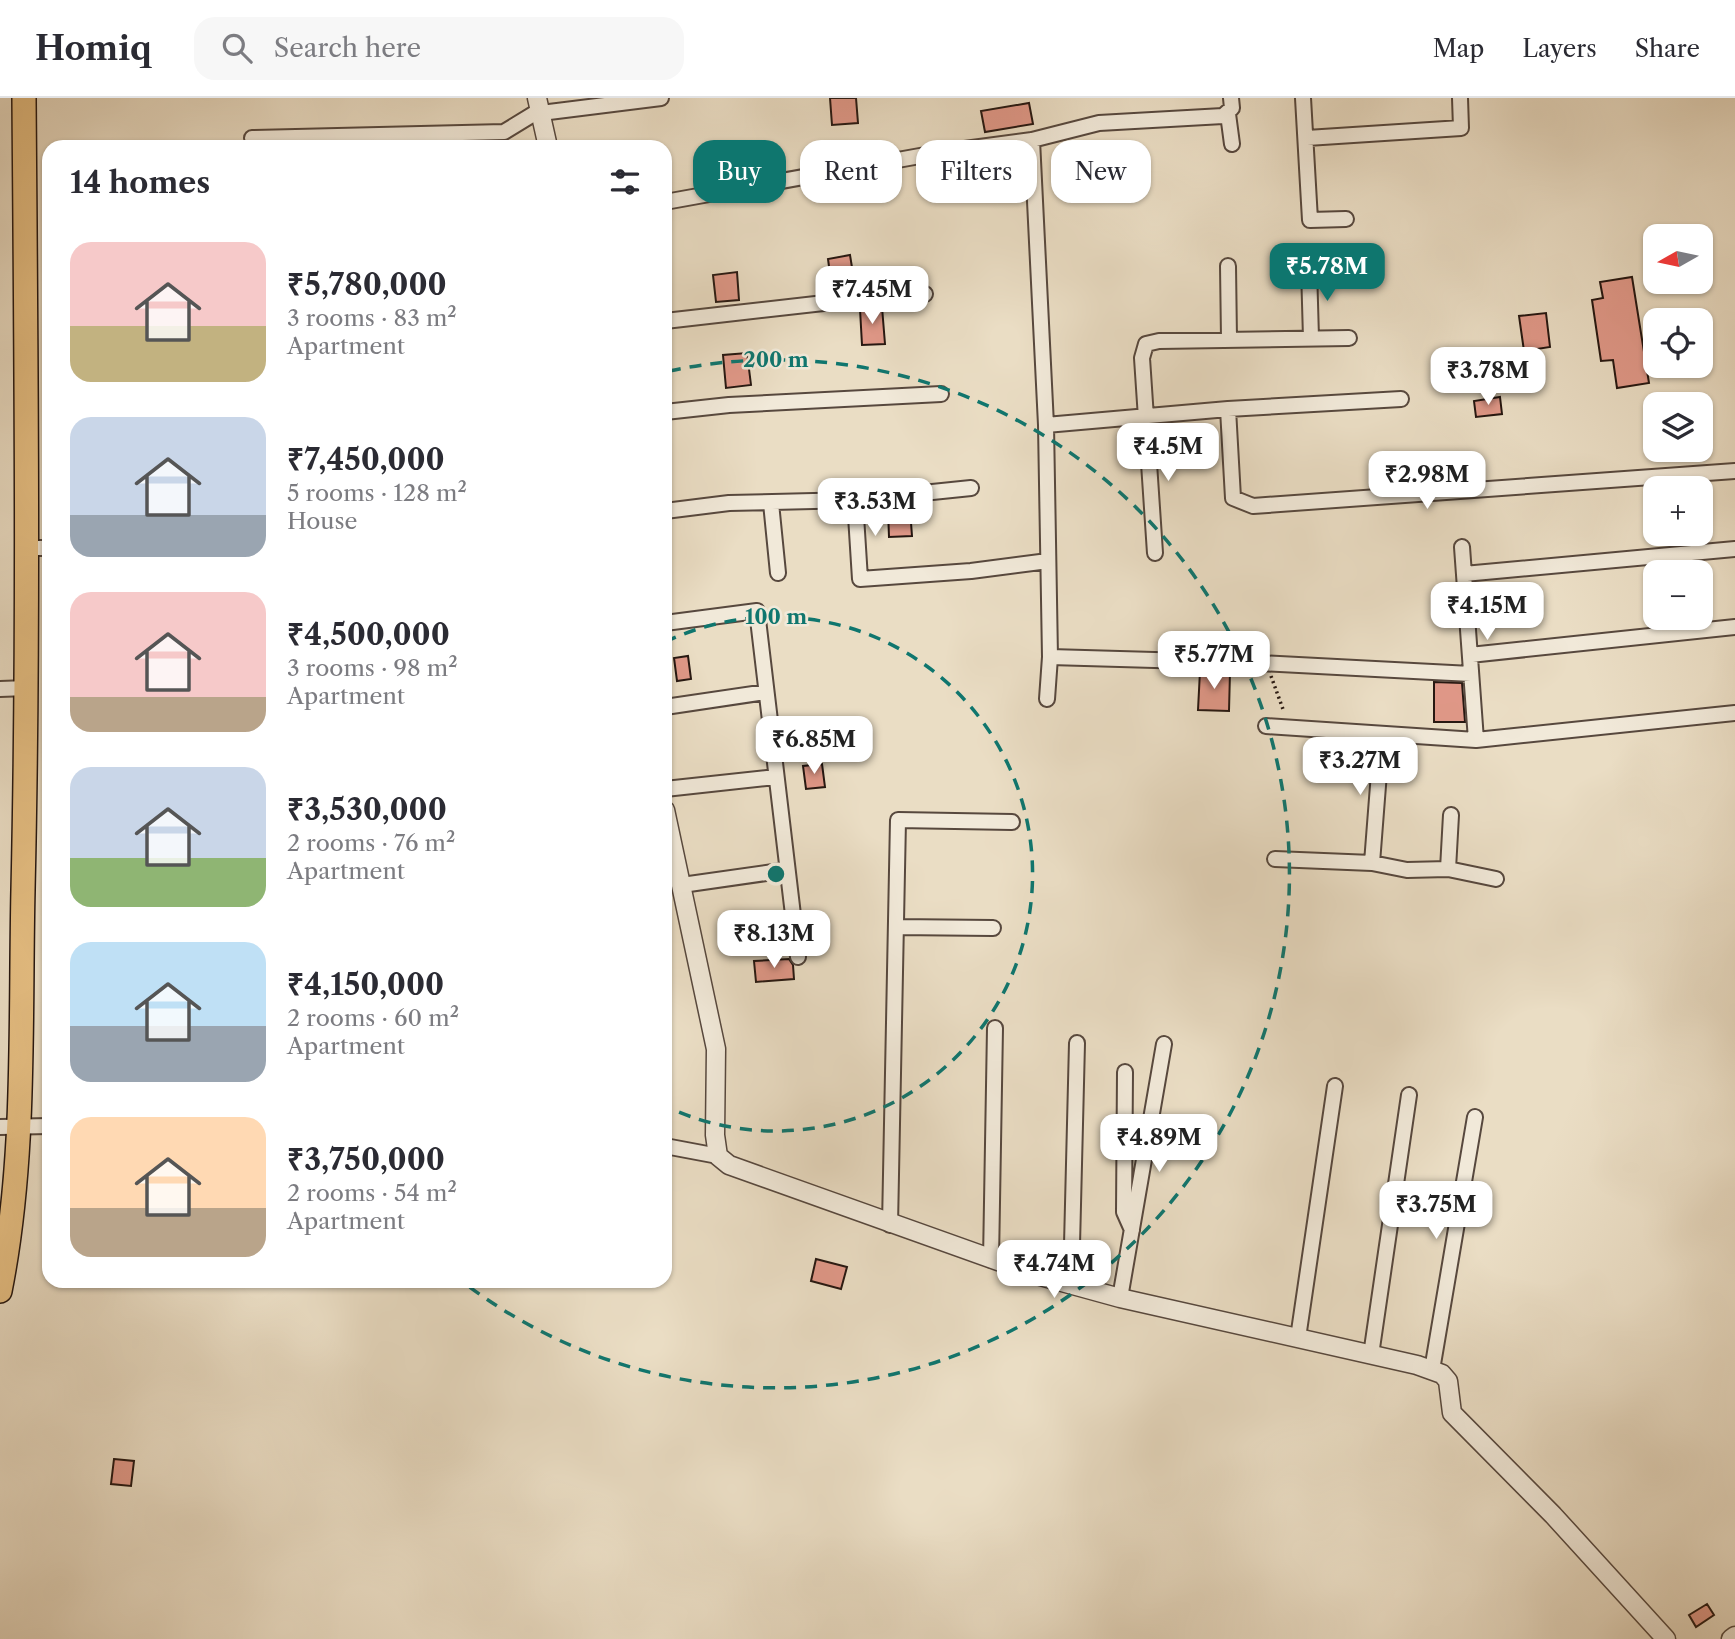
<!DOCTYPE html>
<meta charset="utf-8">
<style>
body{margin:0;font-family:"Libre Caslon Text",serif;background:#f7f7f7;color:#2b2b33;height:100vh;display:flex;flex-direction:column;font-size:26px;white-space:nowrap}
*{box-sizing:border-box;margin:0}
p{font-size:23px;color:#7c7c81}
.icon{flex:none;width:38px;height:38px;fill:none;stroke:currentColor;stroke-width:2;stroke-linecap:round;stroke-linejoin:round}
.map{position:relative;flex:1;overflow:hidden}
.details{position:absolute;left:42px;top:42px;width:630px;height:1148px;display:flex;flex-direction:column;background:#fff;border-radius:21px;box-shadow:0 2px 5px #0004}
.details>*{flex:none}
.top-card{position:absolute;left:693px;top:42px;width:665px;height:63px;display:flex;gap:14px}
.needle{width:46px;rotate:261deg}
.buttons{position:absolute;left:1643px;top:126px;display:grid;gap:14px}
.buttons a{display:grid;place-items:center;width:70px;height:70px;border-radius:14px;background:#fff;box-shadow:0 2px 5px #0004;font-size:35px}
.price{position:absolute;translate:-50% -60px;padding:0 16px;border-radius:14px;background:#fff;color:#222;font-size:23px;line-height:46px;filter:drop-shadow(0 2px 4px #0008)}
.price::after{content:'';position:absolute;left:50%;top:42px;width:21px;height:16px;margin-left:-10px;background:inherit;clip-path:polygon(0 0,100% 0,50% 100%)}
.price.current{background:#0f766e;color:#fff}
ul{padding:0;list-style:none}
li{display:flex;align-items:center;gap:21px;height:175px;padding:0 28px}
li span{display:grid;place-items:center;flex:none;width:196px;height:140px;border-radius:21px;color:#555}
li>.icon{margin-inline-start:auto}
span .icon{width:84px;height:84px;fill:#fffc;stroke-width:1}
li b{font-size:30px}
h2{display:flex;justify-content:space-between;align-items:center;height:84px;padding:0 28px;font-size:30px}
.pill{padding:0 24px;border-radius:21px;background:#fff;box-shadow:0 2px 5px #0004;font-size:24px;line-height:63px}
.pill.current{background:#0f766e;color:#fff}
header{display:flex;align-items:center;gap:42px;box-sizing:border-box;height:98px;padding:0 35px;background:#fff;border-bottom:2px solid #e1e1e2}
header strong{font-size:33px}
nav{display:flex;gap:38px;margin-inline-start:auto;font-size:24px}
.search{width:490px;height:63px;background:#f7f7f7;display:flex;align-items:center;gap:18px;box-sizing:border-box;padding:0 24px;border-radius:21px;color:#7c7c81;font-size:26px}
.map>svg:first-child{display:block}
</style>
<header>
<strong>Homiq</strong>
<div class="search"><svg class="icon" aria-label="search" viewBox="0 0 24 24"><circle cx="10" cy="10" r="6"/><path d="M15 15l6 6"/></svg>Search here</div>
<nav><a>Map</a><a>Layers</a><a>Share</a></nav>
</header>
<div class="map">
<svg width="1735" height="1541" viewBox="0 0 1735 1541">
<rect width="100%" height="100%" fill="#eaddc4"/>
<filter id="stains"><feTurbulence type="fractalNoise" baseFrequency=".00286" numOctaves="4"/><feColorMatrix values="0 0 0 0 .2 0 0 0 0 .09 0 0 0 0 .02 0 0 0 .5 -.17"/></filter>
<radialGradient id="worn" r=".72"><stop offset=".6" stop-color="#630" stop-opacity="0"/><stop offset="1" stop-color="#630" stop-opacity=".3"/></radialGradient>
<path fill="#e09888" stroke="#261711" stroke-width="2" d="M830 0H856L858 25 832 27Z
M1029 5 1033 26 985 34 981 13Z
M1023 58 1025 97 995 99 993 59Z
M850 157 855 188 832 191 828 161Z
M737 174 739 202 716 204 713 177Z
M1632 179 1649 285 1617 290 1613 262 1601 263 1592 202 1603 200 1600 184Z
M882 209 885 246 862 247 860 211Z
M1546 215 1550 249 1524 253 1519 218Z
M747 255 751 287 726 290 723 257Z
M1500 299 1502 316 1476 319 1474 303Z
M910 411 912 438 889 439 888 412Z
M688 558 691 581 677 583 674 560Z
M1200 573 1230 574 1229 613 1198 612Z
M1434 584 1462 585 1465 624H1434Z
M822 666 825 689 806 691 803 668Z
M789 861 793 867 794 881 756 884 754 863Z
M816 1161 847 1169 841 1191 811 1183Z
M114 1361 134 1363 131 1388 111 1386Z
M1707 1506 1714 1517 1696 1529 1689 1517Z"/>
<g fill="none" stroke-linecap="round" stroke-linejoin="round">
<g stroke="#57483e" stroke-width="18">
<path id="minor" d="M1303 0 1310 122 1346 121
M541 15 661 0
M1228 16 1232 46
M252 40 504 34 540 12
M1307 40 1461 30 1460 0
M1032 42 1046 327 1050 559 1047 601
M665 104 942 54 1032 42 1099 25 1223 18 1232 10 1231 0
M1228 168 1229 241
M1309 170 1311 240
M665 223 877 199 925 196
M1228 311 1233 400 1253 408 1735 373
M665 314 729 307 941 296
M1046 327 1228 311 1401 301
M855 402 860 481 971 473 1048 463
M771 405 778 475
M665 413 729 405 855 402 971 390
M1462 449 1476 642
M27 450H49
M1155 455 1142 260 1146 246 1159 243 1349 240
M1464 476 1735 451
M665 525 757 513 798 859
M1470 557 1735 529
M1050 559 1259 565 1471 576
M0 591 27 590
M665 609 766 594
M1266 628 1476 642 1735 615
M665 691 776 679
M1275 761 1372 765 1407 772 1448 771 1496 781
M1372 765 1382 636
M1448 771 1451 717
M682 787 787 772
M896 829 993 830
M1125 974 1124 1114 1132 1132
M0 1029 49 1028
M665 1048 718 1058
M890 1127 898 722 1012 724
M991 1162 995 930
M1071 1187 1077 945
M1120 1200 1164 946
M1298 1240 1335 988
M1371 1257 1409 997
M1432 1272 1475 1019"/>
</g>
<g stroke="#57483e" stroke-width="21">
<path id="tertiary" d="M537 0 548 49
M665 712 716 951 715 1037 718 1058 729 1067 1040 1178 1120 1200 1417 1267 1442 1276 1448 1283 1452 1315 1553 1417 1666 1541
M1731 1541 1735 1538"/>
</g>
<g stroke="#261711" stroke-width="26">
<path id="primary" d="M0 1193C26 1062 20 925 23 792 29 528 26 264 24 0"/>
</g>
<path stroke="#261711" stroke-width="3.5" stroke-dasharray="2 3.5" stroke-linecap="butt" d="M1271 578 1284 614"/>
<use href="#minor" stroke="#f1e9d9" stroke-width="14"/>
<use href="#tertiary" stroke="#f1e9d9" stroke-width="18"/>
<use href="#primary" stroke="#e5be82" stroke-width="23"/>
</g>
<g fill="none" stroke="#0f766e" stroke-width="3.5" stroke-dasharray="12 9">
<path d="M665 544A257 257 0 1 1 665 1008"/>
<path d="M669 273A514 514 0 1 1 463 1184"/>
</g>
<circle cx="776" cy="776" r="10" fill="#0f766e" stroke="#f1e9d9" stroke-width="3.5"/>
<g font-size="21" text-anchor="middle" font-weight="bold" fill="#0f766e" stroke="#f1e9d9" stroke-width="5" stroke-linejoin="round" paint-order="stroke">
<text x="776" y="269">200 m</text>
<text x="776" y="526">100 m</text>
</g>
<rect width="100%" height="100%" filter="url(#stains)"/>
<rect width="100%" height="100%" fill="url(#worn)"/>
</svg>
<div class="buttons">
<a><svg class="needle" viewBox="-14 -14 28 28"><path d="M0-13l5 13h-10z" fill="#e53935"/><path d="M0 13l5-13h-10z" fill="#7c7c81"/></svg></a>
<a><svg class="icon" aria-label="locate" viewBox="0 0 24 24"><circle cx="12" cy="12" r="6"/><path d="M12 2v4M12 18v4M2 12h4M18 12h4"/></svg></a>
<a><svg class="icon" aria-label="layers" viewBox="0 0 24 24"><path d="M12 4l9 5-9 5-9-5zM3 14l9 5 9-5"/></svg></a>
<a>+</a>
<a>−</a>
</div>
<b class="price current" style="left:1327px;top:205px">₹5.78M</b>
<b class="price" style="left:872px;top:228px">₹7.45M</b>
<b class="price" style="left:1488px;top:309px">₹3.78M</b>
<b class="price" style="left:1168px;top:385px">₹4.5M</b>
<b class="price" style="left:1427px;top:413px">₹2.98M</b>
<b class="price" style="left:875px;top:440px">₹3.53M</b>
<b class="price" style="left:1487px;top:544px">₹4.15M</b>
<b class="price" style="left:1214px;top:593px">₹5.77M</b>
<b class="price" style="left:814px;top:678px">₹6.85M</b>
<b class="price" style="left:1360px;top:699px">₹3.27M</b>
<b class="price" style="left:774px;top:872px">₹8.13M</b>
<b class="price" style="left:1159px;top:1076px">₹4.89M</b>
<b class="price" style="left:1436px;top:1143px">₹3.75M</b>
<b class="price" style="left:1054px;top:1202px">₹4.74M</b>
<div class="top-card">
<a class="pill current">Buy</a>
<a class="pill">Rent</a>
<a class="pill">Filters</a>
<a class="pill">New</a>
</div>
<section class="details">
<h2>14 homes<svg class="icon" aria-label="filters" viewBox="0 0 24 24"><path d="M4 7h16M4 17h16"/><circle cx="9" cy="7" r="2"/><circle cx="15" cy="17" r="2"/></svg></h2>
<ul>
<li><span style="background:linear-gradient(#f6c9c9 60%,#c2b280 0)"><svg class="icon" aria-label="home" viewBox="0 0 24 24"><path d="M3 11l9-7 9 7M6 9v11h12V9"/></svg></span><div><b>₹5,780,000</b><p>3 rooms · 83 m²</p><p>Apartment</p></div></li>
<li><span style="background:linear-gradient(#c9d6e8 70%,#9aa5b1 0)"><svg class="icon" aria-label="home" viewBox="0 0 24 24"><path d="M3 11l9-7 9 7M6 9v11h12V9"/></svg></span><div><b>₹7,450,000</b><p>5 rooms · 128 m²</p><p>House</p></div></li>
<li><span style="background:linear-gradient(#f6c9c9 75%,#b9a48a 0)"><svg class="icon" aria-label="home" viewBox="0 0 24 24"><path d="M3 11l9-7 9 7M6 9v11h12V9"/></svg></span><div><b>₹4,500,000</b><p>3 rooms · 98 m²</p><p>Apartment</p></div></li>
<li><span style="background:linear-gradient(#c9d6e8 65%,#8fb573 0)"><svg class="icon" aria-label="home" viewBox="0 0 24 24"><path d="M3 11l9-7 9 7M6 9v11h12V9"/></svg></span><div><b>₹3,530,000</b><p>2 rooms · 76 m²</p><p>Apartment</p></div></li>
<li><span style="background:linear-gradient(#bfe0f5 60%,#9aa5b1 0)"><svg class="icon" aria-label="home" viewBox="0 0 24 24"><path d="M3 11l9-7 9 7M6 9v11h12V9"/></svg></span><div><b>₹4,150,000</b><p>2 rooms · 60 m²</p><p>Apartment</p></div></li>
<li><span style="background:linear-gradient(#ffd9b3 65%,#b9a48a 0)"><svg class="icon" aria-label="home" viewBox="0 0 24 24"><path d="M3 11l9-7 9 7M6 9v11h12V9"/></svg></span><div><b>₹3,750,000</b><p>2 rooms · 54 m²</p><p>Apartment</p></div></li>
</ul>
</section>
</div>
